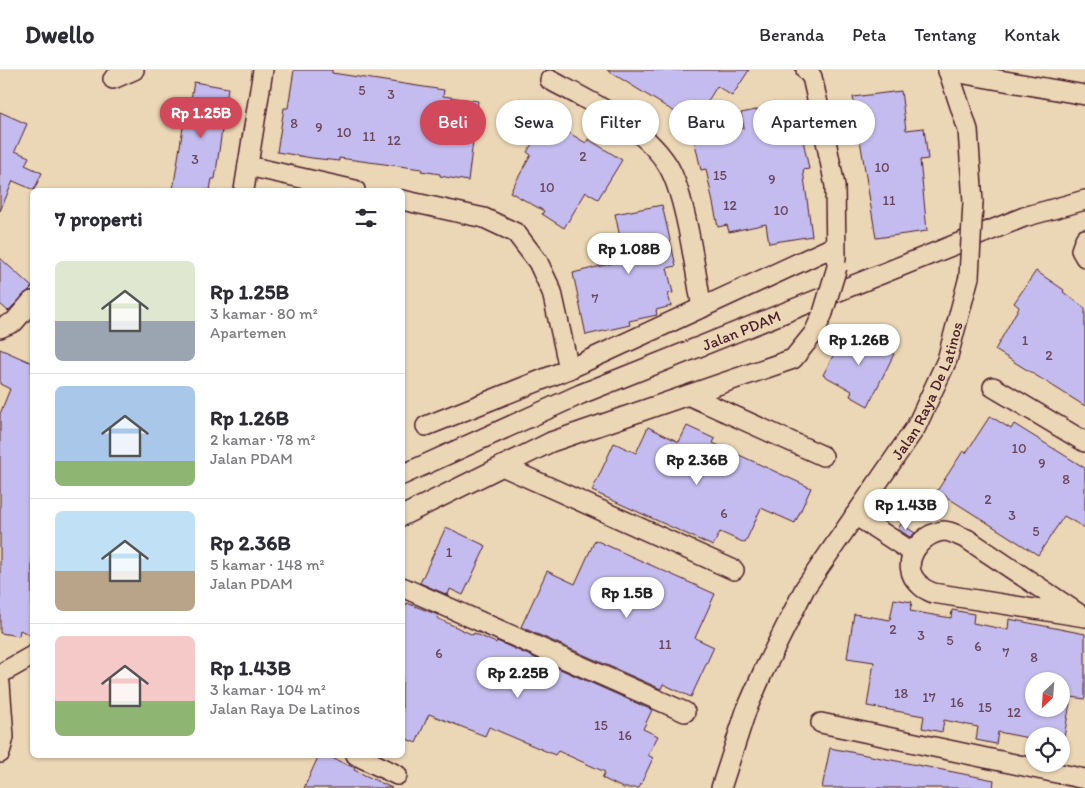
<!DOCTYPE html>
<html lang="id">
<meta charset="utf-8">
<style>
body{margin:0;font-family:Itim,sans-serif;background:#f7f7f7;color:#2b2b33;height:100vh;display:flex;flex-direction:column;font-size:19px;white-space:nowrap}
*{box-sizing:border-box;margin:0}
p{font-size:16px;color:#7c7c81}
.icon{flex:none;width:28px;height:28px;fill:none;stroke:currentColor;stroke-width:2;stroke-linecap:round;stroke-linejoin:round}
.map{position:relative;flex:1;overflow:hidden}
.details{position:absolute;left:30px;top:118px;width:375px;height:570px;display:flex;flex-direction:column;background:#fff;border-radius:8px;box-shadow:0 1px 4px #0004}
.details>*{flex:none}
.top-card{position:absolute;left:420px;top:30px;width:475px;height:45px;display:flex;gap:10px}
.needle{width:32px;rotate:205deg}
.tools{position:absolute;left:1025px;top:602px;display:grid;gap:10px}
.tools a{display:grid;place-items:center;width:45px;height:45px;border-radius:50%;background:#fff;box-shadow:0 1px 4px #0004;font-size:25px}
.price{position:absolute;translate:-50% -42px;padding:0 11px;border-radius:18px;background:#fff;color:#222;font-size:16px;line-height:32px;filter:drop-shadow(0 1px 2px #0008)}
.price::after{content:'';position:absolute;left:50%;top:30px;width:15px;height:11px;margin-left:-8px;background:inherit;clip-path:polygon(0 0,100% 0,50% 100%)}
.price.selected{background:#d1495b;color:#fff}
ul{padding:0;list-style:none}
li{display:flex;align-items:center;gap:15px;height:125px;padding:0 25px}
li+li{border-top:1px solid #e1e1e2}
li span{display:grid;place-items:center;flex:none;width:140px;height:100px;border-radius:8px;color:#555}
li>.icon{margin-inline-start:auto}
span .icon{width:60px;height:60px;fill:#fffc;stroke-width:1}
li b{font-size:21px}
h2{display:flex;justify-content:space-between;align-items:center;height:60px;padding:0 25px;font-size:21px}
.chip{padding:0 18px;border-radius:22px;background:#fff;box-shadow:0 1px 4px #0004;font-size:18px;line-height:45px}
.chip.selected{background:#d1495b;color:#fff}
header{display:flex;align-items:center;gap:30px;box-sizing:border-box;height:70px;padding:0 25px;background:#fff;border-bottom:1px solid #e1e1e2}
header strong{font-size:24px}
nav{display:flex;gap:28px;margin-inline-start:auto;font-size:18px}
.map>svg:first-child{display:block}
</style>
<header>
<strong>Dwello</strong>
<nav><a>Beranda</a><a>Peta</a><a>Tentang</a><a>Kontak</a></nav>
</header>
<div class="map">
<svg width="1085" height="718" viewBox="0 0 1085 718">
<rect width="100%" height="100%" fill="#ebd6b5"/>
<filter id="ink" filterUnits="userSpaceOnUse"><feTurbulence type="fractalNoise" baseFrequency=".02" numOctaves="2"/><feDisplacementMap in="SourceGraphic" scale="10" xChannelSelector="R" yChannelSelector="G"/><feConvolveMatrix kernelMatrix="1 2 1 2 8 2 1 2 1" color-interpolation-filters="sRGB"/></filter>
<g filter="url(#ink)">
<path fill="#c4bcee" stroke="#4a1f2b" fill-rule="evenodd" d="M294 0H332V3L444 20 443 26 478 31 468 111 440 106V104L421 101 422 99 339 88V91L312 88 277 82 284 38H288Z
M607 0H749L732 26 717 16 694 54Z
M194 12 228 18 215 109H212L210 120H173L184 51 187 52Z
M901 21 906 60 924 58 928 89 920 90 927 161 876 168 853 27Z
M785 34 788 48 804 44 809 68 803 70 809 99 803 100 812 166 769 173 766 154 729 162 727 155 718 157 706 99 701 100 694 69 744 58 741 43Z
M0 42 27 54 15 81 29 87 25 95 42 103 34 120 13 111 0 141Z
M547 50 586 73 588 69 622 90 598 129 586 122 564 158 542 144 544 141 510 122 531 85 527 82Z
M662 135 676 196 667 198 673 223 668 224 671 236 656 240 657 245 629 251 630 255 586 265 573 203 625 190 615 144Z
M0 188 32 217 8 241 0 234Z
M1036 201 1064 220 1063 222 1085 238V336L995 280 1019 237 1014 233Z
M848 257 894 284 868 336 850 326 852 321 823 305Z
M0 279 32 293V566L20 560 19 566 0 563V344L10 319 0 314Z
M990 346 1011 359 1014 354 1085 398V458L1064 446 1038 485 937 421 963 381 966 383Z
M687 356 715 369 713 373 811 418 795 453 761 438 745 473 720 462 713 476 592 421 614 373 636 383 648 357 679 372Z
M901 454 915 463 910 467 898 459Z
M446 457 486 476 463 525 450 519 448 525 420 513Z
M595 470 715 524 695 568 714 577 691 627 663 614 661 619 521 557 547 501 575 514Z
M894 529 912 532 910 541 951 548 952 540 974 544 973 553 1008 560 1009 549 1085 564V629L1071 627 1063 673H1061V666H1034V669L998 662 996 674 976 670 978 657 944 650 942 662 922 658 924 646 867 636 874 592 847 588 854 544 890 550ZM1034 611H1061V639H1034Z
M407 533 438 545 437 548 473 565 474 563 496 573 497 571 652 640 643 659 658 666 648 685 653 688 639 718H623L602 708 605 702 558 681 555 685 489 657 485 666 429 644 416 673 402 667V542Z
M830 678 994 710 993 718H822Z
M319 685H325L355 698 354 700 392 718H304Z"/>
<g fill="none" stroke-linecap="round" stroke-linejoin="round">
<g stroke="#4a1f2b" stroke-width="22">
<g id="street">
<path d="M806 0 812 7 822 51 835 116 836 189"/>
<path d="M948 0 968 60 973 132"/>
<path d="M948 1 1085 25"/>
<path d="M113 9 134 0"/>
<path d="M550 10C589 31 642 55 667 94 686 124 695 201 702 238"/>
<path d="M248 96 355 120"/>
<path d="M244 120 263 0"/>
<path d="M402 130 484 148 516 163 538 192 552 222 569 299"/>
<path d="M1085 169 1081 180 1085 187"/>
<path d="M0 258 14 252 32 231"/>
<path d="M993 317 1085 372"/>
<path d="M688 325 823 386"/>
<path d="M426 356 569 299 835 176"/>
<path d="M502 396 734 500"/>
<path id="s1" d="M402 405 581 324 1024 147 1085 130"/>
<path d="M855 445 912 482"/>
<path d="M402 446 551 372 793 289 814 263 823 243"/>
<path d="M402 517 685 642"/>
<path d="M1082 546 967 469C961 467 951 461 944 461 919 463 897 496 920 515 923 519 929 521 933 523L1085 547"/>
<path d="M0 604 32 586"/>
<path d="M0 614 4 667 0 683"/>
<path d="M821 653 1085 709"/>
<path d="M356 685 397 705"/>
<path id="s2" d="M721 718 746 641 763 602 805 518 916 357 947 290 969 207"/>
</g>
</g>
<use href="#street" stroke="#ebd6b5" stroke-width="19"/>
<g stroke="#4a1f2b" stroke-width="22" stroke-linecap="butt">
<path id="street-bridge" d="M969 207 973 132
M823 243 837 197"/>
</g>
<use href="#street-bridge" stroke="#ebd6b5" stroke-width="19"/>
</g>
</g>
<g text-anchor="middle" stroke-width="4" stroke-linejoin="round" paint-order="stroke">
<g font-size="14" fill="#68465c">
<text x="362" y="25">5</text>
<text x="391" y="29">3</text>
<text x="294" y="58">8</text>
<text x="319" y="62">9</text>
<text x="344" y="67">10</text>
<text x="369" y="71">11</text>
<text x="394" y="75">12</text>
<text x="583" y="91">2</text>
<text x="195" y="94">3</text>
<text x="882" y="102">10</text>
<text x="720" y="110">15</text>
<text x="772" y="114">9</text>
<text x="547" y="122">10</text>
<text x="889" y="135">11</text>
<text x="730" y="140">12</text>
<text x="781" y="145">10</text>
<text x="595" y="233">7</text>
<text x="1025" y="275">1</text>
<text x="1049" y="290">2</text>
<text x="1019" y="383">10</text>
<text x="1042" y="398">9</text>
<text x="1066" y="414">8</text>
<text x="988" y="434">2</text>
<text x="724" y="448">6</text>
<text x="1012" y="450">3</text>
<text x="1036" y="466">5</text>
<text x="449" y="487">1</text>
<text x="893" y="564">2</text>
<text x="921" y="570">3</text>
<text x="950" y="575">5</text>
<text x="665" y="579">11</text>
<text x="978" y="581">6</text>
<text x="1006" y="587">7</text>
<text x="439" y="588">6</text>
<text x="1034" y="592">8</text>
<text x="901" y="628">18</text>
<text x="929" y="632">17</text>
<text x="957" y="637">16</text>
<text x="985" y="642">15</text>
<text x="1014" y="647">12</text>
<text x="601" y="660">15</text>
<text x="625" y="670">16</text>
</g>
<g font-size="16" fill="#4a1f2b" stroke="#ebd6b5">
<text dy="6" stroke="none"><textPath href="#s1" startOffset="369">Jalan PDAM</textPath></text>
<text dy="6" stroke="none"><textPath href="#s2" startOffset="451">Jalan Raya De Latinos</textPath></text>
</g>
</g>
</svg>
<div class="tools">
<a><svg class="needle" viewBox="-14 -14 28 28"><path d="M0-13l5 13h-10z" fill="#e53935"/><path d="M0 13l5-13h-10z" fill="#7c7c81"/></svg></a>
<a><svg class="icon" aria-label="locate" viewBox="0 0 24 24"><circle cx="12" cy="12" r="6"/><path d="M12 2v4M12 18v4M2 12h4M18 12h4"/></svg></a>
</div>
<b class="price selected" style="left:201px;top:69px">Rp 1.25B</b>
<b class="price" style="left:629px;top:205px">Rp 1.08B</b>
<b class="price" style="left:859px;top:296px">Rp 1.26B</b>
<b class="price" style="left:697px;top:416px">Rp 2.36B</b>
<b class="price" style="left:906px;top:461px">Rp 1.43B</b>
<b class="price" style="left:627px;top:549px">Rp 1.5B</b>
<b class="price" style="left:518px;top:629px">Rp 2.25B</b>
<div class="top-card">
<a class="chip selected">Beli</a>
<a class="chip">Sewa</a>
<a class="chip">Filter</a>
<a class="chip">Baru</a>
<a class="chip">Apartemen</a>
</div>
<section class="details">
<h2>7 properti<svg class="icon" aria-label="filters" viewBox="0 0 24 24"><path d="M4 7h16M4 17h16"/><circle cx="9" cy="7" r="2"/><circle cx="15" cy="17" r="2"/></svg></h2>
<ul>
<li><span style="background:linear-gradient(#dfe7d0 60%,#9aa5b1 0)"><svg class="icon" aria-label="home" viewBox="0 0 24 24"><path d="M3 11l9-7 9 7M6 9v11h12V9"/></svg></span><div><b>Rp 1.25B</b><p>3 kamar · 80 m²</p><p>Apartemen</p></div></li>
<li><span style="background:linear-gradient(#a9c7e8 75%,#8fb573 0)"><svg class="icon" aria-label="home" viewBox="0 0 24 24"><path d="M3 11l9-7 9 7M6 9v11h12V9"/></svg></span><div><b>Rp 1.26B</b><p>2 kamar · 78 m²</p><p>Jalan PDAM</p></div></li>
<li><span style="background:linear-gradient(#bfe0f5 60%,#b9a48a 0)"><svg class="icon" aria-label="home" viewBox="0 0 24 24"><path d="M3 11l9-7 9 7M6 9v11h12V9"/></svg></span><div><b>Rp 2.36B</b><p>5 kamar · 148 m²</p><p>Jalan PDAM</p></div></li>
<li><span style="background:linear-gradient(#f6c9c9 65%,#8fb573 0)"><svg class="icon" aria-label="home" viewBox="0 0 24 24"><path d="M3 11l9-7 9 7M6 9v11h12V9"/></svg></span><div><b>Rp 1.43B</b><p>3 kamar · 104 m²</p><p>Jalan Raya De Latinos</p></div></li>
</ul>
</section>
</div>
